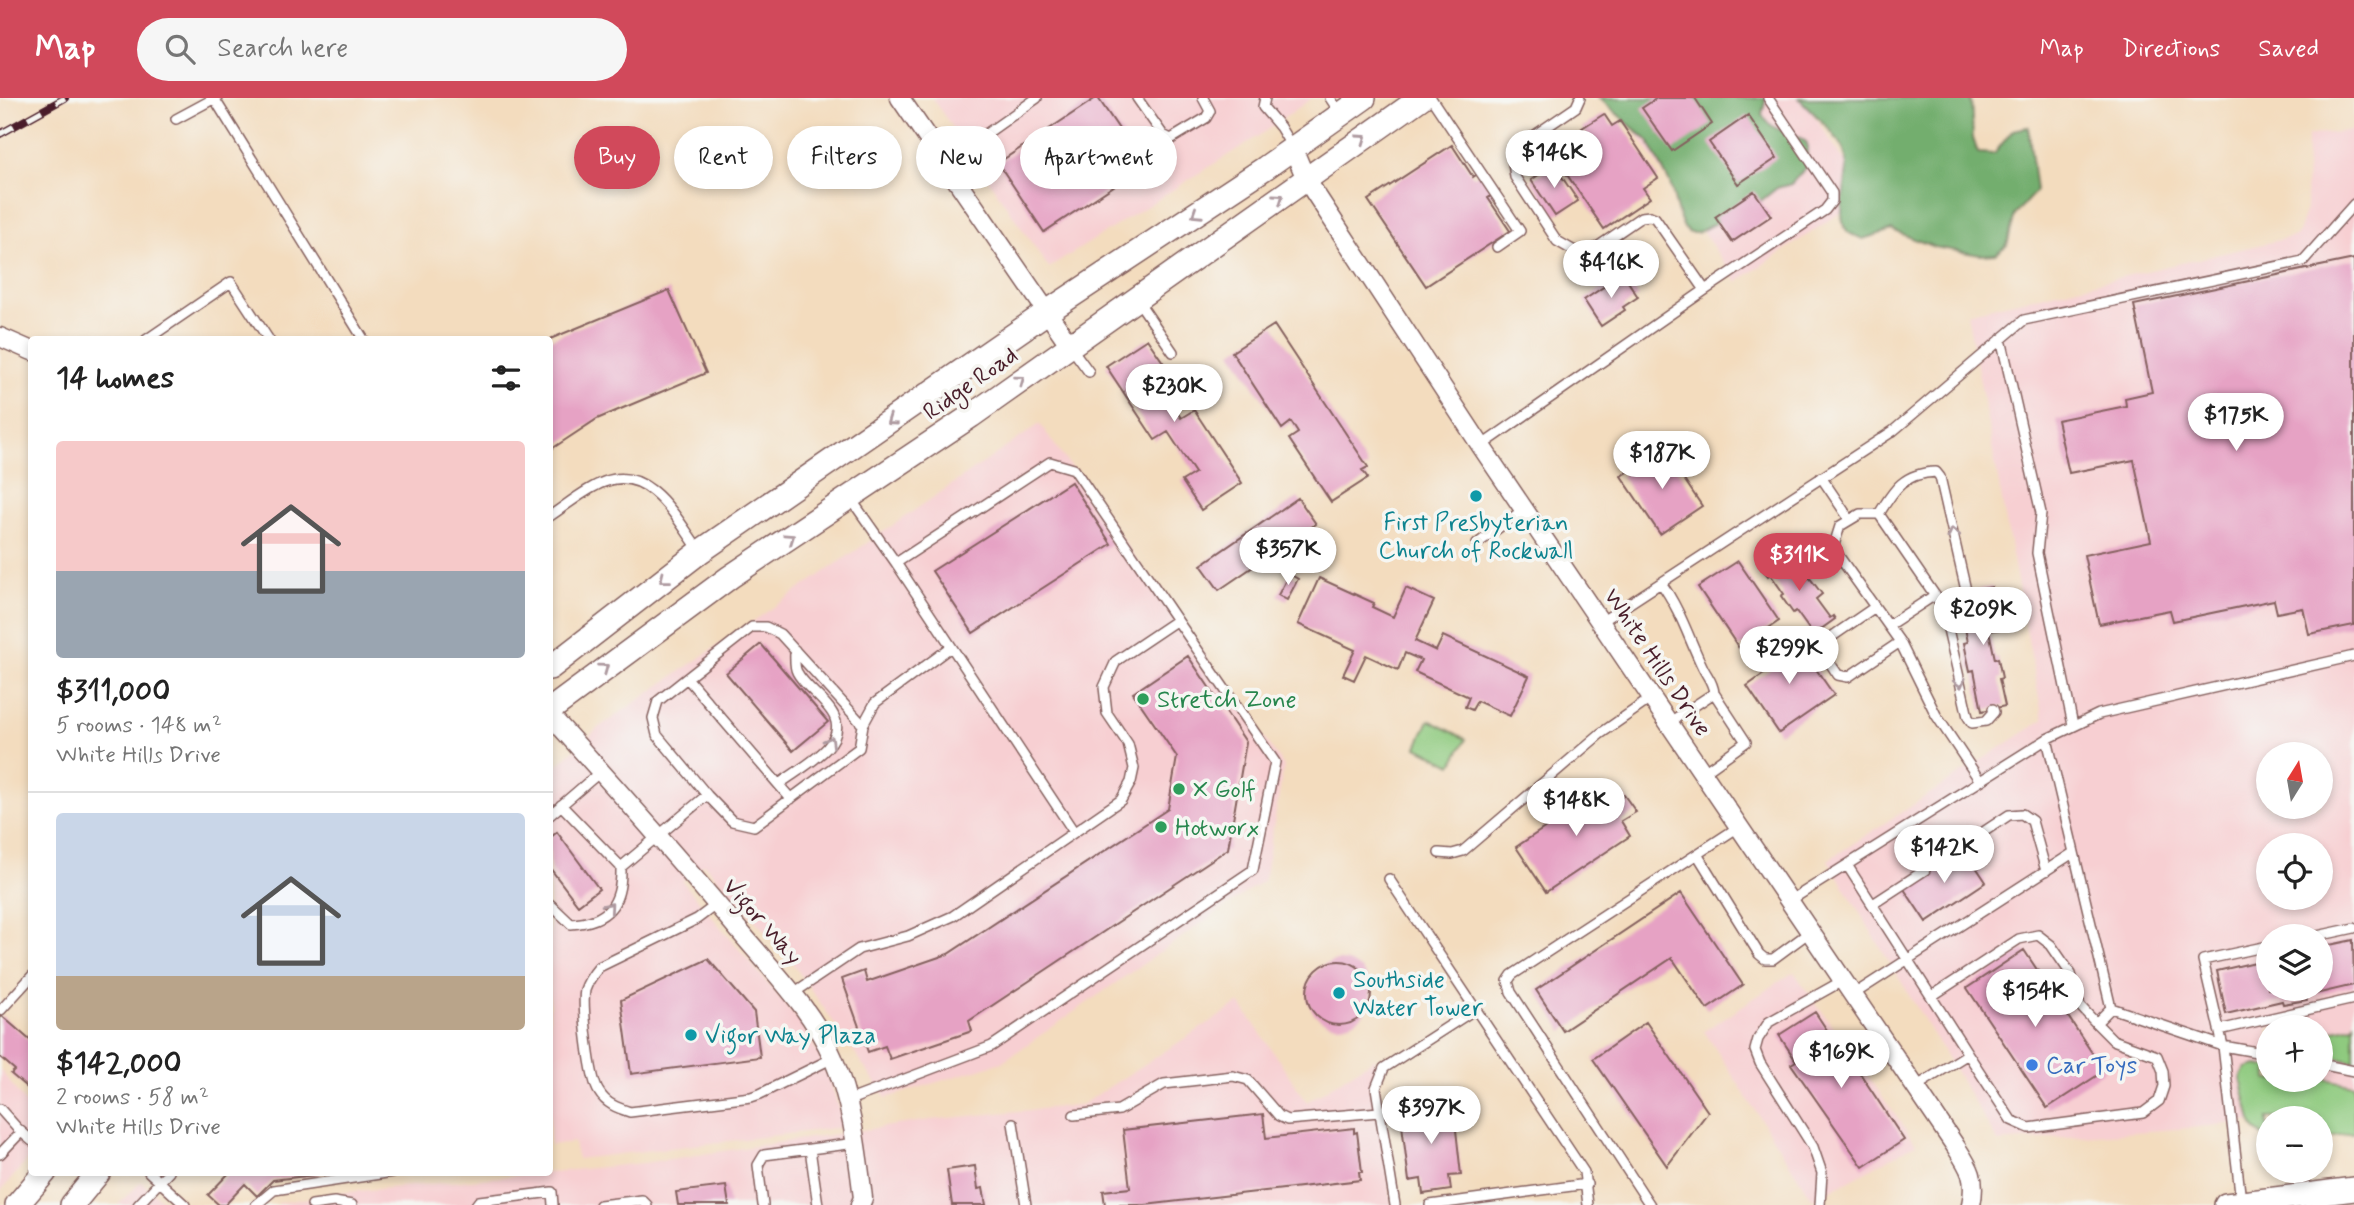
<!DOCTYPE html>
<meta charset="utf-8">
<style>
body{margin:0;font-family:Mynerve,sans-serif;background:#f6f6f6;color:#222;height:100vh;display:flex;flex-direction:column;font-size:26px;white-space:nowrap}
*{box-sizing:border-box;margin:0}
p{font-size:23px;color:#767676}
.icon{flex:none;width:38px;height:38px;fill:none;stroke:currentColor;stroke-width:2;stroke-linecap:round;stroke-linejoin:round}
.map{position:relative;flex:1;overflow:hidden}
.side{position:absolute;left:28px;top:238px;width:525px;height:840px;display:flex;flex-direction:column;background:#fff;border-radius:7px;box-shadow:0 4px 10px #0003}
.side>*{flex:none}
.guide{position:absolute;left:574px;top:28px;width:665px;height:63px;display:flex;gap:14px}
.needle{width:46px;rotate:11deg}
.fabs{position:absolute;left:2256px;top:644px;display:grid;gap:14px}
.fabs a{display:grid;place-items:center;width:77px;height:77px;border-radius:50%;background:#fff;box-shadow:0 4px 10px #0003;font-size:35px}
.price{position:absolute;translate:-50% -60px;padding:0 16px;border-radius:24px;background:#fff;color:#222;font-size:23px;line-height:46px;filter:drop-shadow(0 2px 4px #0008)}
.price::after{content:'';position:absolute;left:50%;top:42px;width:21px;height:16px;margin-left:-10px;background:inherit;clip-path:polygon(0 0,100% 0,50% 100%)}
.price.current{background:#d1495b;color:#fff}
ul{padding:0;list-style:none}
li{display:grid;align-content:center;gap:14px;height:371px;padding:0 28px}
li+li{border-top:2px solid #e0e0e0}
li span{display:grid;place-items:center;height:217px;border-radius:7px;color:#555}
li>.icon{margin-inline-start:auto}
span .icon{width:126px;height:126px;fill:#fffc;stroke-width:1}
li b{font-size:30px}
h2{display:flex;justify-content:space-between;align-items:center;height:84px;padding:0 28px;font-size:30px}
.chip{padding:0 24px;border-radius:32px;background:#fff;box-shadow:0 4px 10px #0003;font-size:24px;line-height:63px}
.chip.current{background:#d1495b;color:#fff}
header{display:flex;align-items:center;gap:42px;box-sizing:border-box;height:98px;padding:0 35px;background:#d1495b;color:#fff}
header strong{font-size:33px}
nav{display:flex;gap:38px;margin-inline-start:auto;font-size:24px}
.search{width:490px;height:63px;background:#f6f6f6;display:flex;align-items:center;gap:18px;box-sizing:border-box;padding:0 24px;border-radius:38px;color:#767676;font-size:26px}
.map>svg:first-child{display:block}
</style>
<header>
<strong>Map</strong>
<div class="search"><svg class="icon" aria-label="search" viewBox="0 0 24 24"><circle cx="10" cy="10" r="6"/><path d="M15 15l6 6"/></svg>Search here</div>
<nav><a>Map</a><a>Directions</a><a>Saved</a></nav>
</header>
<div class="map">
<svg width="2354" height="1107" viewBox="0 0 2354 1107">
<rect width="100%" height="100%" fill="#f6f6f2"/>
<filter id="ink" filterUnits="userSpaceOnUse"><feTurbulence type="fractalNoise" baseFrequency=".0143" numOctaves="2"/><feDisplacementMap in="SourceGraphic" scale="14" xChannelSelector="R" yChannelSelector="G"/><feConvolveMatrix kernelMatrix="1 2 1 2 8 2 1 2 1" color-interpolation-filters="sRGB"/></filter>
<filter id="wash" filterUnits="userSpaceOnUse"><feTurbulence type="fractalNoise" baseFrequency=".00686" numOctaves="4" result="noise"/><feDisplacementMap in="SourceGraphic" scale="28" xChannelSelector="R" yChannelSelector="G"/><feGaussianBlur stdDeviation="1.57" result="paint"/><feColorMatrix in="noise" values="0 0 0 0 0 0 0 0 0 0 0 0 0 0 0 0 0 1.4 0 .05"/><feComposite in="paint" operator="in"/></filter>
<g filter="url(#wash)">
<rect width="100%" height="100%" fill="#f3dcbe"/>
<path fill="#f7cfd2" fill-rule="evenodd" d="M932 0H1312L1263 35 1049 170Z
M1612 0H1802L1867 97 1737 184Z
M2354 32V1012L2190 1030 1998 1044 1828 762 2043 622 1967 215 2297 138 2306 111 2307 38ZM2268 656H2320V709H2268ZM2268 747H2320V800H2268ZM2268 838H2320V891H2268ZM2268 929H2320V982H2268Z
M1040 326 1284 668 1264 782 1002 964 886 1000 789 860 704 766 682 783 801 925 825 968 845 1029 577 1061 574 1044 550 1047V674L598 630Z
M1794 874 1916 1046 1813 1102 1704 933Z
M1240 905 1307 1004 1375 960 1392 1107H277L279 1105 338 1095 644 1065 930 1022 1081 1007Z
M0 971 32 1014 31 1058 0 1094Z
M141 1084 167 1107H118Z"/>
<path fill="#8fca7f" stroke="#6c7455" stroke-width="2" d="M1429 622 1466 641 1452 667 1417 649Z
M2354 925V963L2321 956V935L2352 928Z
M2257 967 2268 969V982L2321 980 2354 987V1035L2321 1040 2320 1020H2268V1042L2255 1031 2251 1023 2241 980 2246 970Z"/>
<path fill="#73ae6e" stroke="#5e664c" stroke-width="2" d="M1599 0H1766L1762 16C1774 38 1792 30 1807 45V68L1791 86 1777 90 1739 120 1717 124 1697 135H1689L1684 130 1678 116 1670 85 1648 43Z
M1799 0H1971L1973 40 1978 55 1994 56 2013 32 2028 29 2036 93 2015 116 2007 147 1995 156 1980 157 1934 149 1892 132 1863 141C1859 139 1851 137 1848 134 1833 117 1851 81 1846 59 1840 37 1814 17 1799 0Z"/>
<g id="blocks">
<path fill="#e6a2c4" d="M1096 0H1098L1144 68 1044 134 998 65Z
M1657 0H1695L1712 26 1672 53 1642 10Z
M1604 16 1612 28 1620 23 1658 80 1643 90 1650 100 1604 131 1559 65 1591 43 1582 30Z
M1748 17 1777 60 1738 86 1709 44Z
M1452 47 1473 79 1483 72 1497 94 1488 100 1510 133 1426 188 1368 102Z
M1554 67 1578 103 1555 118 1531 82Z
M1754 93 1771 118 1732 144 1715 119Z
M2354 161V527L2309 536 2303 510 2277 515 2274 502 2173 523 2170 512 2099 526 2084 457 2151 443 2134 362 2069 375 2057 322 2126 308 2125 300 2152 294 2134 207Z
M1623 176 1638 199 1623 209 1625 212 1601 228 1584 202Z
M669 192 706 275 597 321 550 352V241Z
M1274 227 1368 369 1362 372 1368 380 1331 404 1289 341 1298 335 1291 324 1282 331 1232 254Z
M1147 241 1167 270 1154 279 1181 320 1194 312 1242 385 1201 412 1182 383 1195 375 1168 334 1155 342 1106 268Z
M1663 350 1702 408 1660 436 1621 378Z
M1071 384 1111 446 973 535 932 473Z
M1298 400 1316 426 1219 492 1201 467Z
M1787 452 1793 460 1790 463 1805 483 1809 479 1822 496 1816 501 1830 520 1833 518 1835 521 1810 539 1808 536 1811 534 1796 513 1793 515 1781 498 1784 496 1770 476 1768 478 1761 469 1771 463 1773 465 1780 460 1778 457Z
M1738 463 1779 523 1739 550 1698 489Z
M1289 476 1298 481 1287 502 1278 497Z
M1319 480 1374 505 1372 509 1393 519 1406 490 1434 503 1415 543 1436 553 1443 538 1529 578 1510 618 1477 603 1472 612 1465 609 1469 599 1415 574 1421 562 1405 555 1398 572 1366 557 1354 582 1343 577 1355 552 1298 526Z
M1992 489 2001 531 1989 533 1995 561 1998 560 2002 580 1999 581 2005 608 1982 613 1974 572 1970 573 1964 545 1968 544 1959 503 1978 499 1977 492Z
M1793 538 1834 597 1779 635 1747 588 1772 570 1763 558Z
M761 546 828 624 793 653 726 575Z
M1188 558 1246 644 1228 751 969 923 972 933 890 961 885 948 868 954 842 881 864 873 867 884 948 856 1168 711 1177 659 1133 595Z
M1598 689 1609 707 1624 697 1636 714 1621 723 1630 738 1546 794 1516 749 1552 725 1549 721Z
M557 734 599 791 578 807 550 770V740Z
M1966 754 1986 784 1926 824 1904 791 1927 775 1922 768 1935 759 1942 770Z
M1681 795 1743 887 1707 911 1672 860 1563 933 1536 892Z
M2353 842 2354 887 2307 898V902L2283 906 2282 903 2226 916 2217 873 2268 861V891H2320V849Z
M2024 852 2104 973 2047 1010 1967 890Z
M708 861 754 914 760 959 631 976 621 902Z
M1307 895a32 32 0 1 1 64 0a32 32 0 1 1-64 0Z
M1815 914 1831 938 1834 936 1904 1042 1863 1069 1791 966 1796 963 1779 937Z
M2 918 32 944V994L11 976 15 972 0 959V920Z
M1646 924 1708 1014 1667 1068 1593 961Z
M1453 1005 1461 1077 1449 1078 1451 1092 1423 1096 1421 1081 1409 1083 1400 1011Z
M1263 1016 1266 1040 1354 1030V1035L1357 1034 1362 1074H1359L1360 1082 1145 1107H1105L1103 1093 1130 1090 1123 1032Z
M975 1068 978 1091 983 1090 986 1107H952L947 1072Z
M230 1074H321V1076L273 1082 257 1098 245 1086 225 1107H219L208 1097Z
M726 1088 729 1107H678L676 1094Z"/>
</g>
</g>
<g filter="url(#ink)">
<use href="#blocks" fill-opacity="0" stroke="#85615e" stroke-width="2"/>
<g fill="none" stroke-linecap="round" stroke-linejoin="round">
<g stroke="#85615e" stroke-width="12">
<path id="lane" d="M214 0 364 242
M1137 0 1163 37 1171 41 1206 20 1210 13 1203 0
M1265 0 1263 9 1280 29 1292 49
M1330 0 1340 15
M1431 0 1520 133 1497 149
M1580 0 1576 9 1516 50 1513 65 1515 79 1557 143 1576 154 1593 152 1641 119 1650 118 1655 120 1705 192
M176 21 215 0
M945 65 1037 0
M1136 200 1173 254
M2001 241 2041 415 2037 455 2073 627
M146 242 231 184 269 242
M1070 248 1089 274
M1481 348 1705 192 1825 112 1832 103V95L1768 0
M1821 379 1850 422 1840 428 1833 450 1900 544 1936 617 1980 683
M851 401 896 465 1074 734
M1879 416C1894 391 1904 375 1936 374L1940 379 1968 501
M550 418C567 407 585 391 604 384 650 366 677 422 700 453
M1850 422 1860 416H1879L1943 509 1968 619 1972 625 1986 623 1994 614 1993 611
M1477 446 1524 411
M896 465 1050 364 1074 371 1177 522
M1661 485C1680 511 1689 541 1703 570 1708 580 1713 584 1714 595
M1875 509 1824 544 1822 553 1838 577 1848 579 1900 544
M1601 524 1893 333 2024 222 2303 163 2354 106
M1889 527 1935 497
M687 580 752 529H766L780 536 863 627
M1670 624 1714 595 1746 644 1704 674
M2047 641 2111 910 2223 948
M779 686C794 675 814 664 827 650 857 617 809 598 797 574 794 569 795 559 795 552
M707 697 657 637 653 620 658 603 687 580 791 701
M550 717 600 674
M1439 755 1452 756 1463 753 1600 636 1653 599
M1697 756 1759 856 1765 861H1773L1811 833
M1938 764 2009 717 2022 716 2032 723 2046 773
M1847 767 1968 956 1917 988
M621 769 707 697 732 723 754 728 859 650 863 627 875 605 951 549
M1389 781 1584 1074 1588 1107
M1791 802 2047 641 2099 616 2354 558
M550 806 571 826C608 824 622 806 621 769L561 707
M717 806 697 821 599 869C593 876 588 883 585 892 582 907 590 982 599 994 606 1006 618 1010 630 1014L751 999 760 996 833 960
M1873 806 1925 772
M2317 838 2354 830
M792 896 859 851 908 838 953 818 1121 702 1131 684 1134 670 1128 646 1107 615 1104 589 1116 563 1177 522 1275 664 1253 772 992 948 847 1003
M1854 896 2073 755
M1932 898 2019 841 2038 837 2051 847 2071 876 2080 908 2096 925
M1 912 32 878
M2219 932 2354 901
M2223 948 2203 862 2268 848
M1968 956 2011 1022 2029 1030 2143 1015 2159 1003 2164 988 2163 973 2157 958 2113 942 2096 925 2111 910
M2320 966 2354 973
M0 1011 17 1030 32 1043
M1074 1017 1119 1012 1164 986 1233 978 1248 982 1279 1018 1287 1022 1379 1014
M1013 1025 1026 1107
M810 1051 818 1107
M0 1056 21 1034
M149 1074 185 1107
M2241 1103 2223 948 2268 956
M138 1107 169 1074
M256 1107 274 1092 393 1074
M312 1107 334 1104 352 1107
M476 1107 479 1103 552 1094 553 1107
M600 1107 642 1102 647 1107
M763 1107 758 1067 764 1057 856 1045
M1395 1107 1376 990 1384 970 1477 910
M1430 1107 1587 1086
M1650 1107 1511 894 1508 883 1512 877 1740 728
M1820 1107 1822 1075 1813 1049 1760 965 1755 952 1758 941 1769 924 1844 882"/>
</g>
<g stroke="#85615e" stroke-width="21">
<path id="street" d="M900 0 1069 246
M1293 50 1306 81 1315 95 1481 348 1954 1046C1969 1069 1977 1079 1971 1107
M0 239 32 253
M550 617C615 689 680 762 742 836 775 875 813 913 833 960 852 1005 857 1052 863 1100L860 1107"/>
</g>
<g stroke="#85615e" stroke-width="26">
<path id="secondary" d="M550 570 701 453 1047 214 1265 70 1364 0
M550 612 730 479 971 318 1421 0
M17 1107 45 1074
M72 1107 99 1074
M2226 1107 2354 1091"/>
</g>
<use href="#lane" stroke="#fff" stroke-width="9"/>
<use href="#street" stroke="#fff" stroke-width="18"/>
<use href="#secondary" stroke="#fff" stroke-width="23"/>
<g stroke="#4a1f2b" stroke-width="8">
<path id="rail" d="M0 36 65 0"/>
</g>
<use href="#rail" stroke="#f6f6f2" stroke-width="5" stroke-dasharray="16" stroke-linecap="butt"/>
</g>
<defs><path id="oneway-chevron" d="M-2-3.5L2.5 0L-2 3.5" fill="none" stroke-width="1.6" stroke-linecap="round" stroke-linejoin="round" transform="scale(1.75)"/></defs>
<g stroke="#ae9aa0">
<use href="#oneway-chevron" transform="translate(1362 41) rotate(-35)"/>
<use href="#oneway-chevron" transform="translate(1279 100) rotate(-35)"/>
<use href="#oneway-chevron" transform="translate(1196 116) rotate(147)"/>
<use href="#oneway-chevron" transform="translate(1020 282) rotate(-36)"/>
<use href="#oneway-chevron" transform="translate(891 323) rotate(145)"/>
<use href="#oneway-chevron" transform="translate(1953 435) rotate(-103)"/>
<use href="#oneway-chevron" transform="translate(790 440) rotate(-34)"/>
<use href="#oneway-chevron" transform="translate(664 481) rotate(142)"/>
<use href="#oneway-chevron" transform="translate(604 570) rotate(-36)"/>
<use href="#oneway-chevron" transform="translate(1960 585) rotate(77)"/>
<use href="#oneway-chevron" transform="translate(830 643) rotate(-60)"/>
<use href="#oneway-chevron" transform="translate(609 809) rotate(-49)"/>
</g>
</g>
<g fill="#0f9aa8" stroke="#f6f6f2" stroke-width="2.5">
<circle cx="1476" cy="398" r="7"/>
<circle cx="1339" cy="895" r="7"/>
<circle cx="691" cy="937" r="7"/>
</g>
<g fill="#2e9e5b" stroke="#f6f6f2" stroke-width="2.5">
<circle cx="1143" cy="601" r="7"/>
<circle cx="1179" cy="691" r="7"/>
<circle cx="1161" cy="729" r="7"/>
</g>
<circle fill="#3f7fe0" stroke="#f6f6f2" stroke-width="2.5" cx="2032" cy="967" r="7"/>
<g text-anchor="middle" stroke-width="7" stroke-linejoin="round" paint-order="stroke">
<g font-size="24" fill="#4a1f2b" stroke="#f6f6f2">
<text transform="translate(970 285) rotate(-35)" y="8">Ridge Road</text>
<text transform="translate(1658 564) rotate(56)" y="8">White Hills Drive</text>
<text transform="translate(763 823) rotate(49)" y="8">Vigor Way</text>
</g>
<g font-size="24" fill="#0d838f" stroke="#f6f6f2" text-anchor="start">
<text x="1476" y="432" text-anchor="middle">First Presbyterian<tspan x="1476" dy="28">Church of Rockwall</tspan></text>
<text x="1353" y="889">Southside<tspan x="1353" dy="28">Water Tower</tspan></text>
<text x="705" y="945">Vigor Way Plaza</text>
</g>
<g font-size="24" fill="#27864d" stroke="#f6f6f2" text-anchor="start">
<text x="1157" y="609">Stretch Zone</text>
<text x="1193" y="699">X Golf</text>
<text x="1175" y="737">Hotworx</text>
</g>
<g font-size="24" fill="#366cbe" stroke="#f6f6f2" text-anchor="start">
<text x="2046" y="975">Car Toys</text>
</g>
</g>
</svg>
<div class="fabs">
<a><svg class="needle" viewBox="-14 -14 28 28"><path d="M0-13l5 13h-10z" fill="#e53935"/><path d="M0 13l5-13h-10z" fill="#767676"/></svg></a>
<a><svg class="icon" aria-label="locate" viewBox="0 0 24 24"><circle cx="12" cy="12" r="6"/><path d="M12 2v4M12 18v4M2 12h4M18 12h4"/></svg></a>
<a><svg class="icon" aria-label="layers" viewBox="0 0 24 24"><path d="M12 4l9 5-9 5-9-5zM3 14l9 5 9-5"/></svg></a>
<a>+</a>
<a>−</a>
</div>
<b class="price" style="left:1554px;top:92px">$146K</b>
<b class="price" style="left:1611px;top:202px">$416K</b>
<b class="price" style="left:1174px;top:326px">$230K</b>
<b class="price" style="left:2236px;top:355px">$175K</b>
<b class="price" style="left:1662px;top:393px">$187K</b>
<b class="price" style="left:1288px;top:489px">$357K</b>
<b class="price current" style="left:1799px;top:495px">$311K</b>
<b class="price" style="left:1983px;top:549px">$209K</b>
<b class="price" style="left:1789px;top:588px">$299K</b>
<b class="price" style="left:1576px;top:740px">$148K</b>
<b class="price" style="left:1944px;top:787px">$142K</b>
<b class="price" style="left:2035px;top:931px">$154K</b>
<b class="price" style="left:1841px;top:992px">$169K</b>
<b class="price" style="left:1431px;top:1048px">$397K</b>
<div class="guide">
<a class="chip current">Buy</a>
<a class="chip">Rent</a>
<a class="chip">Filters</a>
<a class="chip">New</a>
<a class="chip">Apartment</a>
</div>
<section class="side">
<h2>14 homes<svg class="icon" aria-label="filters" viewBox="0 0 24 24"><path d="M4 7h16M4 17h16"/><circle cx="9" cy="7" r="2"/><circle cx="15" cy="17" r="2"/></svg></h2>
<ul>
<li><span style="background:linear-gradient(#f6c9c9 60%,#9aa5b1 0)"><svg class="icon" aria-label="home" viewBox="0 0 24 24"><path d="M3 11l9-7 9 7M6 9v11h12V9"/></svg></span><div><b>$311,000</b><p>5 rooms · 148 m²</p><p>White Hills Drive</p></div></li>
<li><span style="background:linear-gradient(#c9d6e8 75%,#b9a48a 0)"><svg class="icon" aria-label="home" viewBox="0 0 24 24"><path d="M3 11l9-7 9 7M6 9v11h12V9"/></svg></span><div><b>$142,000</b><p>2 rooms · 58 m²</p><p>White Hills Drive</p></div></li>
</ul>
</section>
</div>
